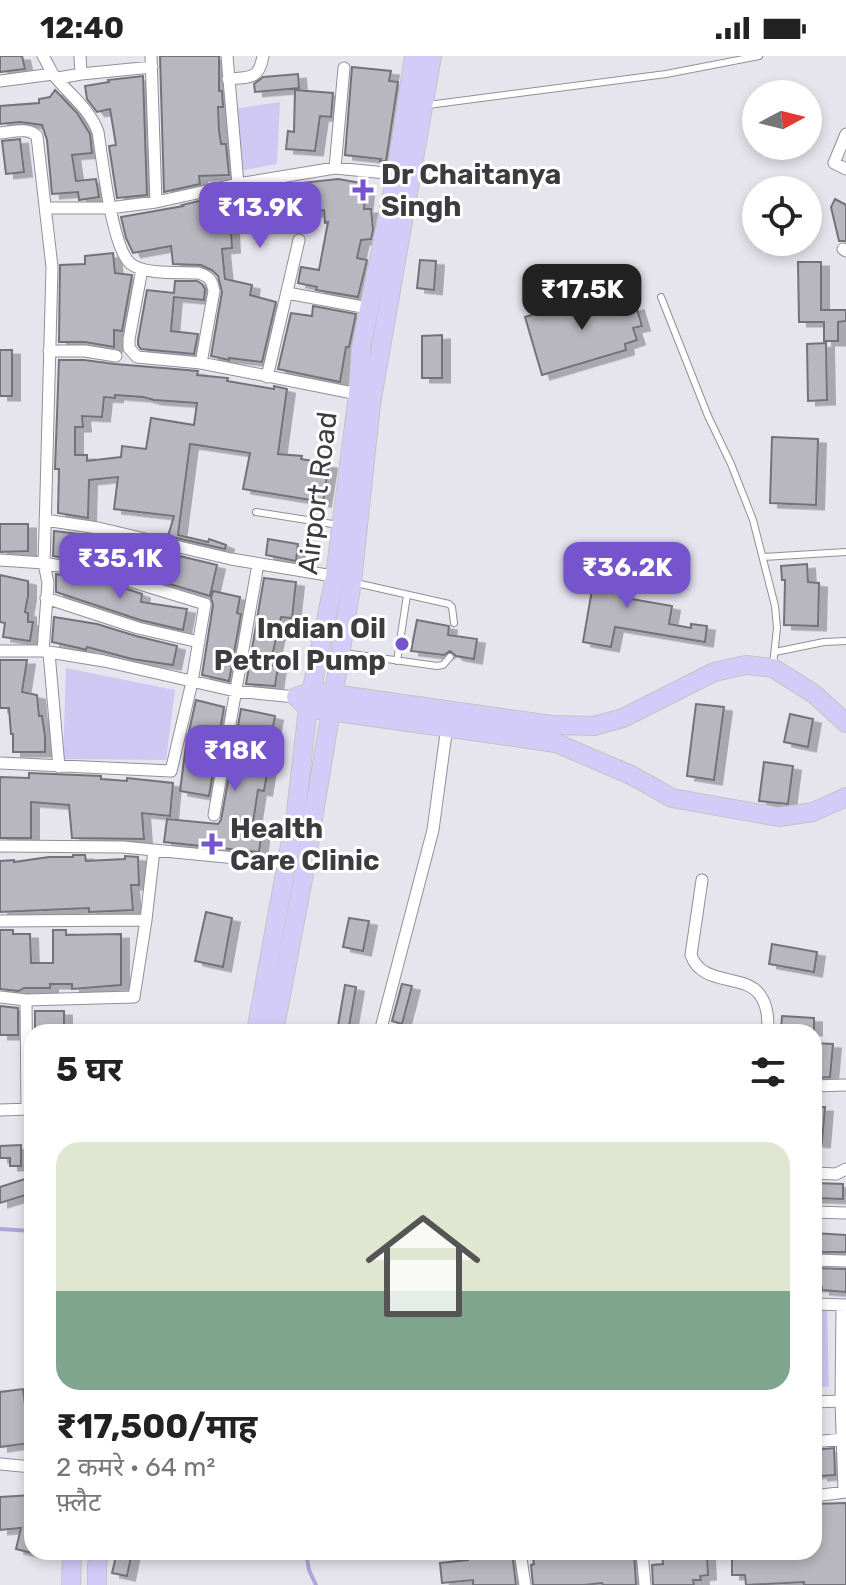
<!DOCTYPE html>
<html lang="hi">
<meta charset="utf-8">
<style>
body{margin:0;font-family:Rubik,"Noto Sans Devanagari",sans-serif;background:#f2f2f2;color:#222;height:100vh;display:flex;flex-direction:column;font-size:30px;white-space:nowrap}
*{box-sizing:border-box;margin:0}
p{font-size:26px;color:#767676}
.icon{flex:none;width:44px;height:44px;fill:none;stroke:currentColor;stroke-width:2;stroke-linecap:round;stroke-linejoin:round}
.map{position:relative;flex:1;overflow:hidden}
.side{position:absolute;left:24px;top:968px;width:798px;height:536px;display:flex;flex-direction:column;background:#fff;border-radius:24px;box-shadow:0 4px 12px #0003}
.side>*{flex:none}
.needle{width:52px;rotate:83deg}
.buttons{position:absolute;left:742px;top:24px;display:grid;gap:16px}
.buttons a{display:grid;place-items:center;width:80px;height:80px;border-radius:50%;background:#fff;box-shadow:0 4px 12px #0003;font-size:40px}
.price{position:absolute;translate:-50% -68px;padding:0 18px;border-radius:16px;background:#7554cd;color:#fff;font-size:26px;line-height:52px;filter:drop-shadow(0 2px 4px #0008)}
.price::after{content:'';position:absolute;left:50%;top:48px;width:24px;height:18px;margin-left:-12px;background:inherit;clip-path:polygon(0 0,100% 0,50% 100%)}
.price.selected{background:#222;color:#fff}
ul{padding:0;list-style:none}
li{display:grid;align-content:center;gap:16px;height:424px;padding:0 32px}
li span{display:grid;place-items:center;height:248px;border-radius:24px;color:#555}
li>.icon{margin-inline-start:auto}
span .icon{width:144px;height:144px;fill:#fffc;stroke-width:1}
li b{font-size:34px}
h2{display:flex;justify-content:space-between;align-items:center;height:96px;padding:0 32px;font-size:34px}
.status{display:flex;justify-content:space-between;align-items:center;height:56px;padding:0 40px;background:#fff;direction:ltr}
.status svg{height:22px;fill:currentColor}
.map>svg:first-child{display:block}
</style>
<div class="status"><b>12:40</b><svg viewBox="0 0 49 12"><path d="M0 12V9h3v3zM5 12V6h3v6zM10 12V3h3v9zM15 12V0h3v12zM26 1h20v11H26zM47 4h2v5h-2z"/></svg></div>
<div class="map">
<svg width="846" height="1529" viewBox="0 0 846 1529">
<defs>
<filter id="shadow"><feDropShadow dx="8" dy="4.5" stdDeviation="0" flood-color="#0004"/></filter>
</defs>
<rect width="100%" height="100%" fill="#e6e5ee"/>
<path fill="#cec8f3" d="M280 46 277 108 240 115 233 53Z
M66 612 175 634 166 704 63 703Z
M814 1253H827L829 1331H814Z"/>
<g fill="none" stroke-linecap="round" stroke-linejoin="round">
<path stroke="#aea5db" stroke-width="4" d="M0 1173 32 1175
M306 1496 309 1514 316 1529"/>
</g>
<path fill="#b8b7bf" stroke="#73727a" stroke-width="2" fill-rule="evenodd" filter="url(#shadow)" d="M0 0H22L25 13 0 16Z
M160 0H219V35H222L223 51H218L219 74 221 88H226L229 119 199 120 200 128 164 136Z
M352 11 391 15 389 25 398 26 386 105H380L381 103 345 99Z
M298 18 299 32 255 36 254 28 263 21Z
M143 20 147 139 117 142 109 90 116 89 110 53 97 56 87 43 85 30 109 26 108 24Z
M55 34 77 57 90 78 92 97 72 99 76 125 96 123 99 141 79 144 78 136 52 138 47 84 42 69 20 66 0 68V50L39 47V43L50 41Z
M295 34 333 37 331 61 320 60 315 95 286 93 288 75 294 76Z
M20 83 24 116 6 118 2 85Z
M338 123 367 128 364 153H371L373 174 371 183 361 184 357 202 367 204 358 241 316 234 317 231 298 227 301 211 319 214 328 166 325 167 324 154 231 173 232 192 222 193 225 223 252 229 250 239 276 246 262 306 229 302V304L211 300 222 236 218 220 212 214 201 209 173 208 171 190 133 197 126 182 121 161 183 150 182 149 203 144V147L236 141 235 137 245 135 246 139 302 130 301 127Z
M835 143 846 149V185H839L831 151Z
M113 197 115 217 132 219 122 275 114 274V291L85 286H59L60 209 85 208V200Z
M420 204 436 205 434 234 417 232Z
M798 206H821V254H846V265L838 266V285H824V266H799Z
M175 225H197L202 228 205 233 204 244 174 241 171 275 198 278 194 298 141 293 138 289V284L147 234 174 237Z
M609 236 611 243 624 239 628 252 636 250 642 270 633 272 637 284 625 288 626 294 542 319 525 261Z
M313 250 356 258 349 291H346L340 326 278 313 291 257 312 260Z
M442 279V322H422V280Z
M826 287 827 344 808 345 807 288Z
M0 294H12V340H0Z
M59 304H84L115 308 198 315 197 319 228 322 227 325 274 333V330L287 333 278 398 302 400 301 403 329 408 323 446 243 433 250 397 190 388 178 479 208 486 209 483 226 489 225 493 168 480 174 460 114 453 118 421 89 424 88 462 58 457 59 413H55ZM115 339 143 341 154 344 197 347 194 369 151 362 146 393 122 390 121 401 87 405V399H75V371H83L82 360 102 361 104 341 115 342Z
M772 381 818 383 816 449 770 447Z
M0 468H28V495L0 496Z
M54 475 88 479V481L121 487 163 498V496L217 509 210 540 119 513 53 500Z
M268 483 298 488 296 505 266 499Z
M598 499 626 503 620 541 672 550 669 568 691 572V568L707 570 705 586 615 571 611 591 583 586Z
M807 508 808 526 819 527 818 570 784 569 785 524H782L781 510Z
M56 518 115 529 142 538 141 546 187 553 183 574 140 564 56 536Z
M0 519 28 525V540L25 556 28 557V566H33L30 585 3 581 5 567 0 566Z
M264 522 296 526 292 562 281 561 270 609 278 611 275 630 246 628Z
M213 535 240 541 237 557 241 558 229 625 202 619 213 549 211 542Z
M54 561 97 568 136 580 177 590 173 609 132 603 87 591 86 594 79 592 52 586Z
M417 564 449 570 448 579 477 583 474 603 456 600 450 595 444 599 411 595Z
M0 604H27L22 636 37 639 39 660H42L45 680V696H13V678H11L9 652H0Z
M196 644 224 651 209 740 180 735 186 689Z
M696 648 724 651 714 724 687 720Z
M241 653 275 660 265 712H268L264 735 258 734 252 773 262 775 259 796 164 786 167 763 218 768 221 764Z
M790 658 813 663 808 691 784 686Z
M764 706 793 710 788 748 759 745Z
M29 717 101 720V723L127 725V722L173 727 170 760 142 757 144 783 72 782 69 749 31 746V782H0V721L29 722Z
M73 799H85L86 805 125 803V800L138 801 139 829H131L133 854 89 856V852L0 856V805L14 804V806L49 801H73Z
M206 856 232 862 223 911 195 905Z
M349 862 369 865 363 895 343 891Z
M0 874H13V878H30L31 907H53V874H66V879L121 878V929L72 933V928H50V932H24L19 935 0 933Z
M772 888 817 896 814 916 769 908Z
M402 928 412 930 402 968 392 965Z
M345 929 356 931 348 976H337Z
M0 950 18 952V979H0Z
M35 955H64V976H35Z
M782 960 814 962V975L781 974Z
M814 987 833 988 830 1021 814 1022Z
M814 1051H825L822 1087 814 1086Z
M21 1089V1110H10V1102H0V1090Z
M28 1122 32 1137 0 1147V1131Z
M814 1127 843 1128V1143L814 1142Z
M814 1177 846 1179V1196H814Z
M814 1212 846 1213V1236L822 1234V1231H814Z
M23 1333 30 1387 0 1391V1336Z
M834 1392 835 1419 820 1420V1417L814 1418V1394Z
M32 1439V1497L16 1493 21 1472 0 1474V1441Z
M846 1447V1529H804V1526L746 1529 745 1519H732V1499L814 1496V1479L817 1478 814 1448Z
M117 1496H132L127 1520 112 1517Z
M467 1496H512L516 1529H473V1524L442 1527 440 1507 468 1504Z
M532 1496H634L636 1529H603L602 1527 584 1529H533L531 1509 534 1508Z
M680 1496V1498H707L708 1519 700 1520 701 1524H693L694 1529H653L652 1509 663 1508 662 1497Z"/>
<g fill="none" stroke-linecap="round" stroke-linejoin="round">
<g stroke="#919098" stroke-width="8">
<path id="service" d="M428 49 666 18 759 0
M661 241 708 360 731 408 753 464 775 550 777 572 773 609
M256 456 339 469
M763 501 846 496
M356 527 449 548 452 551 454 567
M775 596 824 586 846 585
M344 597 437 610 443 609 450 601
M397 605 407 539"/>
</g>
<g stroke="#919098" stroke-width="13">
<path id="minor" d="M43 0C47 6 49 12 53 18 68 38 89 51 98 76 102 101 112 194 131 208 145 219 181 216 198 217 209 220 212 224 214 235L201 307
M80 0 81 18
M151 0 156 146
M227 0 238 128
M58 22 81 18 152 11
M228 23C249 21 259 24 263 0
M0 25 53 18
M0 77C12 76 28 71 37 80L52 211 45 475 44 507 48 527 43 595
M846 78 834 107 846 113
M335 112 344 12
M46 152H109L156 146 238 128 335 112 396 118
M843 193 846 195
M142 213 129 283V292L137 301 201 307 358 338
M287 237 368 252
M49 295H85L116 300
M267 321 299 184
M45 464 98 472 231 503 339 521
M0 504 44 507 117 521 205 548 192 626 171 715 0 707
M46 542 138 572 199 586
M0 595H43L104 605 235 635 296 641
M49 597 59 711
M214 759 258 508
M0 790 123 791 287 807
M702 824 691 899C702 931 745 917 760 939 768 950 768 963 768 976
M0 865 146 864
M0 941 26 944 134 941 146 864 154 794
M26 944 27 1054
M380 976 433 774 447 670
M814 1030 846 1029
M0 1054 31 1053
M814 1117 836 1118 846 1113
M814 1156 846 1157
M814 1204 846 1205
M814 1248 846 1249
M842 1249 841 1345 844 1436
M814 1346 841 1345
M814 1386 842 1383
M0 1408 32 1411
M814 1440 846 1436
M520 1496 525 1529
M642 1496 645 1529"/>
</g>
<g stroke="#c4c4c5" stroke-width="20">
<path id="primary" d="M846 667 814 638 773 612 746 609 714 616 623 662 594 670 552 669 312 635 296 641 308 652 556 687 631 719 672 742 779 761 813 756 846 741
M256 976 296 756 308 652 335 520 358 338 361 293 396 118 414 0
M274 976 304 818 352 526 371 348 432 0
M71 1529 72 1496
M97 1529V1509L99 1496"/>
</g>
<use href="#service" stroke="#fff" stroke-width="6"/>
<use href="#minor" stroke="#fff" stroke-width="11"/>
<use href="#primary" stroke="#d3cbf8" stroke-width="18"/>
</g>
<g fill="#7554cd" stroke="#fff" stroke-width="3">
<path d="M359 122h8v8h8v8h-8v8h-8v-8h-8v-8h8z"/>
<circle cx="402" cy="588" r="8"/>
<path d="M208 776h8v8h8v8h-8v8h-8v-8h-8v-8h8z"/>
</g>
<g text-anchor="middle" stroke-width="6" stroke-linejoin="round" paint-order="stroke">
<g font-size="28" font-weight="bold" fill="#3c3c3f" stroke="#fff" text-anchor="start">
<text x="381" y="128">Dr Chaitanya<tspan x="381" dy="32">Singh</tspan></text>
<text x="386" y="582" text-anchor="end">Indian Oil<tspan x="386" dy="32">Petrol Pump</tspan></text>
<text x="230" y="782">Health<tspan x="230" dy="32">Care Clinic</tspan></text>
</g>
<g font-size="28" fill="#3c3c3f" stroke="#fff">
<text transform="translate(317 437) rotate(-83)" y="10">Airport Road</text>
</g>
</g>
</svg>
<div class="buttons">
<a><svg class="needle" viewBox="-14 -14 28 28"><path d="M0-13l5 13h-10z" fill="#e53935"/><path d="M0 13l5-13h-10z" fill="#767676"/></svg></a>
<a><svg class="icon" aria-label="locate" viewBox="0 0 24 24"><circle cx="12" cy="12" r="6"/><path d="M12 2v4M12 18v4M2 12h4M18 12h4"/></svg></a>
</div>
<b class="price" style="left:260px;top:194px">₹13.9K</b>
<b class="price selected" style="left:582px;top:276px">₹17.5K</b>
<b class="price" style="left:120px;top:545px">₹35.1K</b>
<b class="price" style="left:627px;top:554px">₹36.2K</b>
<b class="price" style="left:235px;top:737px">₹18K</b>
<section class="side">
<h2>5 घर<svg class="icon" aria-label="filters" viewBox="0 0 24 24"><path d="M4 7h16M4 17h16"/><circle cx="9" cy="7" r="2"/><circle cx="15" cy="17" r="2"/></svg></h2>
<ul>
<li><span style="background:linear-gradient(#dfe7d0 60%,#7fa58c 0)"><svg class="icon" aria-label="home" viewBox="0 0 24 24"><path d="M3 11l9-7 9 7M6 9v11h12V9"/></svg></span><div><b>₹17,500/माह</b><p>2 कमरे · 64 m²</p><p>फ़्लैट</p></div></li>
</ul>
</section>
</div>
